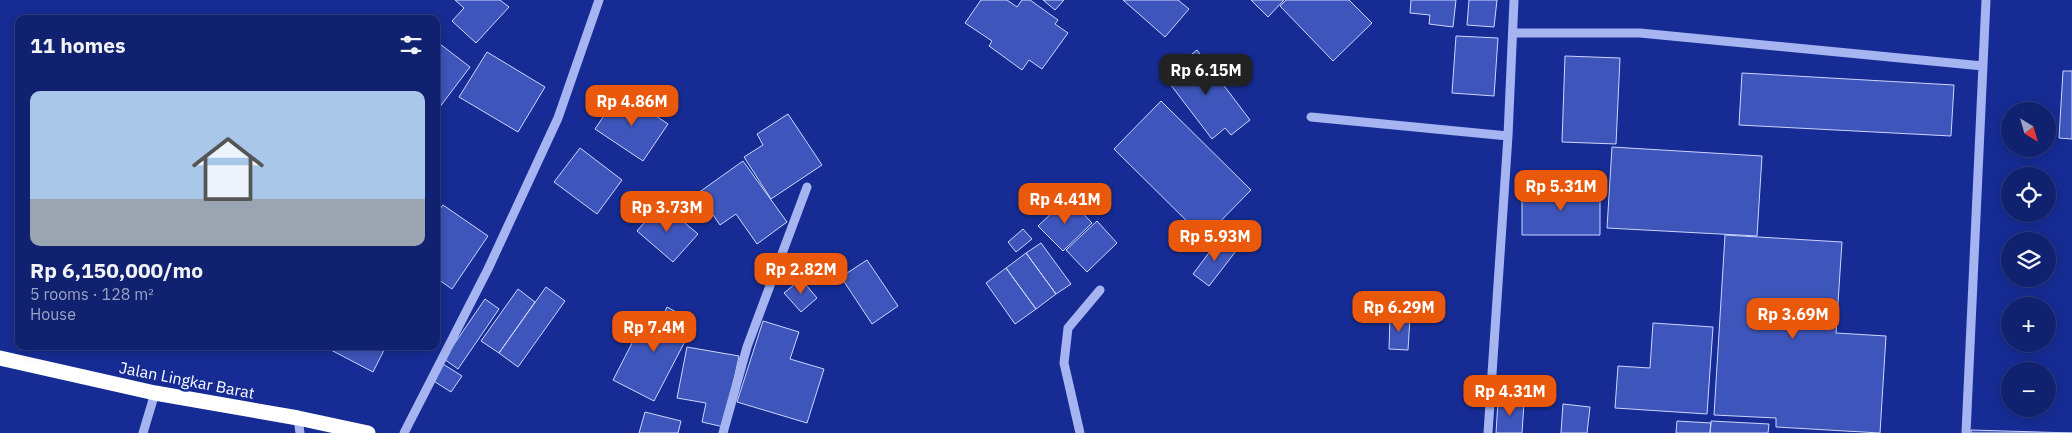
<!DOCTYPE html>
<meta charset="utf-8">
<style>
body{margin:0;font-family:"IBM Plex Sans",sans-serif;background:#1e2e77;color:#f1f3f6;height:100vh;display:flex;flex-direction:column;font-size:19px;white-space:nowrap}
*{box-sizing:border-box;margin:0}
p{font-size:16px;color:#9ca3c3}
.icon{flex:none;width:28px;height:28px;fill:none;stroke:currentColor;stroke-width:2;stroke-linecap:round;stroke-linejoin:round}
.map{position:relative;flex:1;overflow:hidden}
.drawer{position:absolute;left:15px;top:15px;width:425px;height:335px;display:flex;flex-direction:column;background:#10216f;border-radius:10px;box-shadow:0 2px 12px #0003,0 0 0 1px #303e82}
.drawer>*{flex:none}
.needle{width:32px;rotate:143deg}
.controls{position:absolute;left:2001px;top:102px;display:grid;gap:10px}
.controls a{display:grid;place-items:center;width:55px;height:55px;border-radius:50%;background:#10216f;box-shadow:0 2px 12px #0003,0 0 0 1px #303e82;font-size:25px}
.price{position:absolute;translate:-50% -42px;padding:0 11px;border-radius:10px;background:#ea580c;color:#fff;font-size:16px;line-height:32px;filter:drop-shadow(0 1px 2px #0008)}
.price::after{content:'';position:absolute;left:50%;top:30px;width:15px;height:11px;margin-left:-8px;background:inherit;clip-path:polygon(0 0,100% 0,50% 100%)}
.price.on{background:#222;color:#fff}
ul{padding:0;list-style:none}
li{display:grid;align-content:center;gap:10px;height:265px;padding:0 15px}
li+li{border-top:1px solid #303e82}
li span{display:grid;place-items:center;height:155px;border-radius:10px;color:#555}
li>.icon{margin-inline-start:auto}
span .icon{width:90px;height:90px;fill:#fffc;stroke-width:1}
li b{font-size:21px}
h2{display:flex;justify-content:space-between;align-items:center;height:60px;padding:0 15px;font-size:21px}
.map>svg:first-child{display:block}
</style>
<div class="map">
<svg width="2072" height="433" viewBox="0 0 2072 433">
<rect width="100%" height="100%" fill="#162c94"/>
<path fill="#3e55bb" stroke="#cdd6fc" d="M455 0H500L509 7 476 43 452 21 464 8Z
M981 0H1007L1017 7 1022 0H1030L1058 20 1055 24 1068 33 1042 69 1029 60 1022 70 989 46 992 41 965 23Z
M1043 0H1064L1055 10Z
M1123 0H1178L1189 9 1165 37Z
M1251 0H1284L1268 17Z
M1286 0H1349L1372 23 1333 61 1280 6Z
M1411 0H1456L1453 27 1429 24 1430 15 1410 13Z
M1469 0H1497L1494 27 1467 25Z
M1456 36 1498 38 1494 96 1452 93Z
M436 41 470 67 436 112Z
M1197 50 1250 120 1231 135 1225 128 1212 139 1164 76Z
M487 52 545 87 518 132 459 97Z
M1565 56 1620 58 1616 144 1562 142Z
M2063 71H2072V139L2059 138Z
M1742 73 1954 85 1951 136 1739 125Z
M620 92 668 124 643 161 595 129Z
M1161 101 1251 190 1204 238 1114 149Z
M788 114 822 165 771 199 744 157 763 145 757 134Z
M1612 147 1762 156 1757 236 1607 228Z
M580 148 622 180 597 214 554 182Z
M743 161 787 222 757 244 736 214 720 225 698 193Z
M1522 189H1600V235H1522Z
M1068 198 1092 223 1063 251 1038 226Z
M661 203 698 234 673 262 637 231Z
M443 205 488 236 452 289 436 278V214Z
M1097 221 1117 243 1087 272 1066 250Z
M1023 229 1032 239 1016 252 1008 242Z
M1725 235 1842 242 1836 333 1886 336 1880 433 1776 427V418L1714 415Z
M1220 238 1236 251 1209 286 1193 274Z
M1041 243 1071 284 1056 294 1026 253Z
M1026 253 1056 294 1036 309 1006 268Z
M867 260 898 306 872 324 841 277Z
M1006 268 1036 309 1015 324 986 283Z
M801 279 817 298 801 312 784 293Z
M546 287 565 301 518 367 499 353Z
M518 289 535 302 499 353 481 341Z
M1392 292 1418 295 1416 316 1390 313Z
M485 299 499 309 458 369 444 359Z
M667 307 695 322 654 401 613 380 647 314 661 320Z
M1390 316 1410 317 1408 350 1389 349Z
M763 321 799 332 790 359 824 369 807 423 737 402Z
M1653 323 1713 327 1707 414 1615 408 1618 366 1650 368Z
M331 346H386L373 372 329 349Z
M687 347 739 356 724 427 702 422 706 403 677 398Z
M443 364 462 376 451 392 432 380Z
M1498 401 1524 403 1522 433H1496Z
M1563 404 1590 407 1587 433H1561Z
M645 412 681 421 678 433H639Z
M1677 421 1711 423 1710 433H1676Z
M1711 421 1769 424 1768 433H1710Z
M1971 430 2072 433H1971Z"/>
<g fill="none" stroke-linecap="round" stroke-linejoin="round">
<path stroke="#a6b4f1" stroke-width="9" d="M1513 33H1640L1983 66
M1311 117 1508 136
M298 418 300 433
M143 433 155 393
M404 433 488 269 558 118 599 0
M723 433 747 347 807 187
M1080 433 1064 363 1068 328 1100 290
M1488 433 1508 136 1514 0
M1966 433 1986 0"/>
<path stroke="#fff" stroke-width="15" d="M0 358 155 393 298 418 368 433"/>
</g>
<g text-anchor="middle" stroke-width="5" stroke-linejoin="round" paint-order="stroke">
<g font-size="16" fill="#fff" stroke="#162c94">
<text transform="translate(187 380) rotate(11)" y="6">Jalan Lingkar Barat</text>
</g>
</g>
</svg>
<div class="controls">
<a><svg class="needle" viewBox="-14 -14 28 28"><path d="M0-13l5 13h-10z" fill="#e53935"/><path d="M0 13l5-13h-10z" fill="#9ca3c3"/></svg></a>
<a><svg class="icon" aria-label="locate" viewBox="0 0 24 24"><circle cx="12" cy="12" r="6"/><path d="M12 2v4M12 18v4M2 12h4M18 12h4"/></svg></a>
<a><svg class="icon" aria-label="layers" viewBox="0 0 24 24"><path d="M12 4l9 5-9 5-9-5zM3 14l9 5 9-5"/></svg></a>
<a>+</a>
<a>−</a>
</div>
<b class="price on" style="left:1206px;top:96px">Rp 6.15M</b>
<b class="price" style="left:632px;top:127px">Rp 4.86M</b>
<b class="price" style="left:1561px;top:212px">Rp 5.31M</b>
<b class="price" style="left:1065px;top:225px">Rp 4.41M</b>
<b class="price" style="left:667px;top:233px">Rp 3.73M</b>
<b class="price" style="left:1215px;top:262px">Rp 5.93M</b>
<b class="price" style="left:801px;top:295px">Rp 2.82M</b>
<b class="price" style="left:1399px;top:333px">Rp 6.29M</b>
<b class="price" style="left:1793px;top:340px">Rp 3.69M</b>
<b class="price" style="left:654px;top:353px">Rp 7.4M</b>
<b class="price" style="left:1510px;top:417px">Rp 4.31M</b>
<section class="drawer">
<h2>11 homes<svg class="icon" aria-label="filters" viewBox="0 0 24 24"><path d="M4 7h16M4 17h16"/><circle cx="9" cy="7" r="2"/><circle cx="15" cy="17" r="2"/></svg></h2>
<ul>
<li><span style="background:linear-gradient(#a9c7e8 70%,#9aa5b1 0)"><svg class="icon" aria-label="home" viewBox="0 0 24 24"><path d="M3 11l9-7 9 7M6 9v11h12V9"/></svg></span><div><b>Rp 6,150,000/mo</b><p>5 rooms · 128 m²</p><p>House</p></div></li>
</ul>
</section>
</div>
